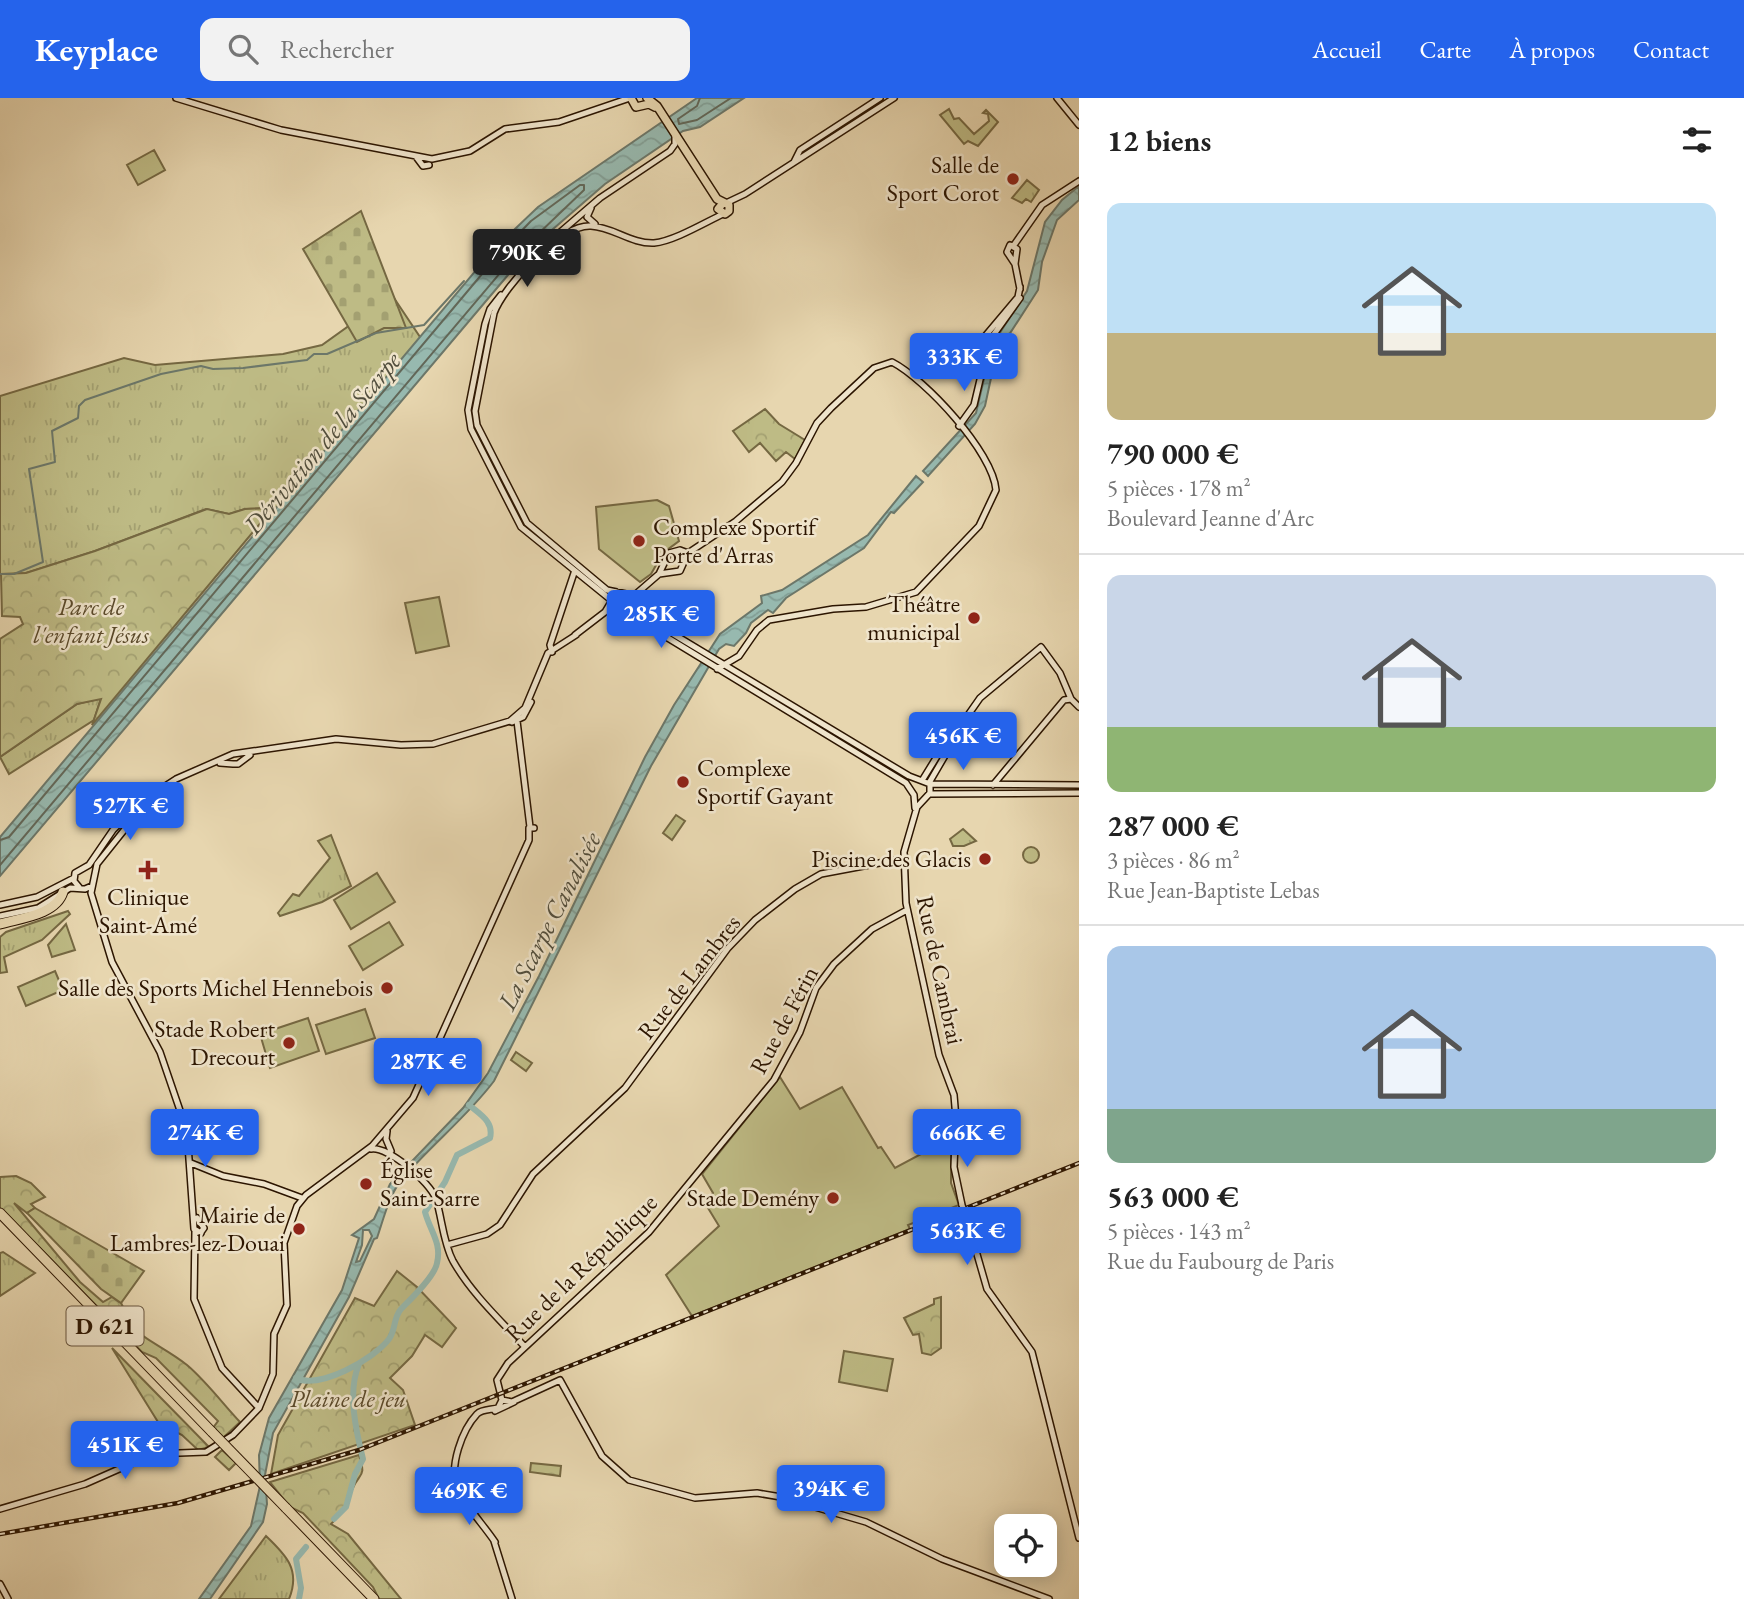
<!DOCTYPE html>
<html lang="fr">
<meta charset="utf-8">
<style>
body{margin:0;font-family:"EB Garamond",serif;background:#f2f2f2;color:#222;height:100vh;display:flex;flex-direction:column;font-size:26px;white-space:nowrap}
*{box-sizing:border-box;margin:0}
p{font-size:23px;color:#767676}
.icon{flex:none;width:38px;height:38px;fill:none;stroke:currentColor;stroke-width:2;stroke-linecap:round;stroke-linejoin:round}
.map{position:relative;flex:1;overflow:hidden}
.details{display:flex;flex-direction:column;background:#fff;width:665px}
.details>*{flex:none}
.tools{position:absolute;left:994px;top:1416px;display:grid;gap:14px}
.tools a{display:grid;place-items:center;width:63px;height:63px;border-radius:14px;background:#fff;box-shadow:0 4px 18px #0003;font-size:35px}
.price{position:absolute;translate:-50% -60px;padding:0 16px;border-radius:7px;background:#2563eb;color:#fff;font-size:23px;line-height:46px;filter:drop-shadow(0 2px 4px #0008)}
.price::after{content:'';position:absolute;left:50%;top:42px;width:21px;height:16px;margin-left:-10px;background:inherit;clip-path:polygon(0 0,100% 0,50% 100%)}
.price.selected{background:#222;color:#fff}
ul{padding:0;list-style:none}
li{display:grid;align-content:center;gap:14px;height:371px;padding:0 28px}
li+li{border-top:2px solid #e0e0e0}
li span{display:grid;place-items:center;height:217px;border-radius:14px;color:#555}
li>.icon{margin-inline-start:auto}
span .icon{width:126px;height:126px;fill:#fffc;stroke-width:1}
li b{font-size:30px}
h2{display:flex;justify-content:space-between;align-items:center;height:84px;padding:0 28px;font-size:30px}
header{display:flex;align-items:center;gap:42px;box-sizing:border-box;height:98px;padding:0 35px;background:#2563eb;color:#fff}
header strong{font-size:33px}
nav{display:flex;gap:38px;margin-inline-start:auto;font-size:24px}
.search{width:490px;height:63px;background:#f2f2f2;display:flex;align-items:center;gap:18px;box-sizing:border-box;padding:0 24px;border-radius:14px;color:#767676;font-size:26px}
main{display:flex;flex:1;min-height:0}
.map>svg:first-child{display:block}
</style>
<header>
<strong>Keyplace</strong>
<div class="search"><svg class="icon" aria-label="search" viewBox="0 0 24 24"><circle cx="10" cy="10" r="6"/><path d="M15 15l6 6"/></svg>Rechercher</div>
<nav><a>Accueil</a><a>Carte</a><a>À propos</a><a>Contact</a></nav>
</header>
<main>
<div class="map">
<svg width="1079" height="1501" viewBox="0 0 1079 1501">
<defs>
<pattern id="grass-tufts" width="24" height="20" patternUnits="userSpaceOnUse" patternTransform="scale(1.75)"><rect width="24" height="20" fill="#bebb85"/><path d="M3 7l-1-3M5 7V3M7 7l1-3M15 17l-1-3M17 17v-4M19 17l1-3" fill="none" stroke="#a3a071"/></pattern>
<pattern id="forest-crowns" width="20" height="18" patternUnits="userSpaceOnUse" patternTransform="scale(1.75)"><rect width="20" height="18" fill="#bebb85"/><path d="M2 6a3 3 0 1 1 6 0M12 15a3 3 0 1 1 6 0" fill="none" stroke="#a3a071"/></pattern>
<pattern id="cemetery-stones" width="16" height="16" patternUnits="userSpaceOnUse" patternTransform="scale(1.75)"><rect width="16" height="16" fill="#bebb85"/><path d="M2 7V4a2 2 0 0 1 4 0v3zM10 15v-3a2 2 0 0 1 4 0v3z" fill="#a3a071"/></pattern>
<pattern id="water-waves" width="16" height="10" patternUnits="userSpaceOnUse" patternTransform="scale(1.75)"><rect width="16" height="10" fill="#97b9af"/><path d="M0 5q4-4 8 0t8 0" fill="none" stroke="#829e95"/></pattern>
</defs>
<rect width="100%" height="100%" fill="#e7d6af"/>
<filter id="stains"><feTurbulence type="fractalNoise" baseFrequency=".00286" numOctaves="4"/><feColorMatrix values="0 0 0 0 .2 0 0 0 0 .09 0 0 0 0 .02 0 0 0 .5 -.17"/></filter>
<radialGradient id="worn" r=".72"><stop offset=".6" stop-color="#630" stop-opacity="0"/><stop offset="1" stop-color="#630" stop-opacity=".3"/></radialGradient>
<path fill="url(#grass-tufts)" stroke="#756842" stroke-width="2" d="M1027 82 1039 92 1031 104 1026 101 1022 105 1012 100Z
M392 197 432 257 304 408 245 411 229 416 206 411 95 453 26 475 0 477V298L124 260 155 267 283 256 322 247Z
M101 600 94 622 9 676 0 659 77 606Z
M963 731 976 743 964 748H953L950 741Z
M331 737 351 788 322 804 280 818 278 815 293 796 299 798 330 760 318 743Z
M68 813 70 816 42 842 4 859 7 874 0 875V839L6 834Z
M3 1154 35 1175 0 1198V1155Z
M266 1438C286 1457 301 1472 289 1501H219Z"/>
<path fill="url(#forest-crowns)" stroke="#756842" stroke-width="2" d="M765 311 779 326 805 342 795 361 786 354 776 363 760 345 749 354 733 333Z
M273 410 92 627 101 601 77 606 0 659V541L23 526 20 519 2 518 1 476 26 475 95 453 207 411 229 416 245 411Z
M16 1078 31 1085 45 1099 31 1106 35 1110 27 1115 14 1105 80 1184 103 1204 112 1199 121 1205 127 1217 123 1222C145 1243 164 1249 187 1267 206 1283 223 1306 240 1324L223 1340 213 1330 218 1323 156 1260 142 1254 0 1110V1079Z
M397 1173 417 1189 456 1230 442 1249 425 1237 412 1258 390 1280 403 1292 415 1327 271 1376 278 1337 355 1200 374 1208Z
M941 1199V1250L931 1257 922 1255 919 1236 913 1237 904 1220 934 1206V1201Z
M112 1250 209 1349 198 1352 182 1337 158 1324Z
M359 1357C367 1381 359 1374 352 1392 344 1411 346 1411 331 1426L348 1436 401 1501H379L373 1489 303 1415 290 1409 270 1384Z
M531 1365 561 1368 560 1378 530 1374Z"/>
<path fill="url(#cemetery-stones)" stroke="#756842" stroke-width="2" d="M361 113 406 230H384L357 244 303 151Z
M35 1110 144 1173 121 1205 101 1191 27 1115Z"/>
<path fill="#bebb85" stroke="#756842" stroke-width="2" d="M949 11 954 21 959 20 974 36 989 23 988 16 983 15 986 12 998 24 978 48 968 43 964 46 940 17Z
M154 52 165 72 138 87 127 67Z
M657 402 669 408 679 443 663 455 651 476 640 484 599 451 596 409Z
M439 499 449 548 416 555 405 505Z
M676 717 685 723 672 742 663 735Z
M1023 757a8 8 0 1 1 16 0a8 8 0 1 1-16 0Z
M377 775 395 804 351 831 334 802Z
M389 824 403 847 363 872 349 848Z
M66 826 75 852 52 859 48 847Z
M55 873 63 892 26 908 18 889Z
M365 911 375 940 326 956 316 927Z
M308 920 319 953 270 970 260 936Z
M516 954 532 965 526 973 511 962Z
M780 979 800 1011 842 989 878 1050 881 1049 895 1070 951 1040V1085L959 1107 908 1127 910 1131 692 1218 666 1177 719 1128 705 1105 713 1095 702 1076Z
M844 1253 893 1261 887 1293 839 1284Z
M222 1352 236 1365 229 1372 215 1359Z"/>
<path fill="url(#water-waves)" stroke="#6c7769" stroke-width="2" fill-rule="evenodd" d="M697 0H744L700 29 683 33 605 86 530 151 0 778V739L493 152 538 109Z
M1079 88V102L1057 122 1042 164 1038 192 996 257 985 308 975 326 928 378 923 373 976 315 992 247 1027 193 1045 124 1062 102Z
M916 378 923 384 894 415 891 414 864 450 786 500 773 515 768 512 751 525 746 535 734 548 726 546 719 551 651 668 494 983C467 1019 432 1046 403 1080 389 1096 384 1120 377 1140L374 1141 349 1199 273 1335 265 1377 267 1406 263 1424 210 1501H199L251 1428 260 1388 259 1357 269 1320 342 1192 359 1140 352 1137 374 1121 390 1086 463 1010 488 975 539 878 645 659 674 607 720 536 762 505 761 498 782 492 868 437ZM363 1132H369L372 1138 360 1163 356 1164 362 1147Z"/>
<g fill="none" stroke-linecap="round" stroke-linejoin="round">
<path stroke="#626758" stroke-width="2" d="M700 0 697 8 678 21 679 26 697 22 731 0
M0 742 9 739 498 157 531 123 580 87H584V92L511 162 0 767"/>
<path stroke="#6c7769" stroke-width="2" d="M0 476H14L43 464 29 371 55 364 52 333 78 320 79 308 85 302 161 276 201 268 213 271 243 270 307 262 314 256H327L376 235 424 227 464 183"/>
<path stroke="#97b9af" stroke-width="6" d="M296 1280C319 1292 374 1261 389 1241 396 1232 393 1220 401 1211 411 1201 435 1178 437 1165 442 1145 430 1133 425 1114L445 1084 457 1057 490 1040C494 1024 481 1017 469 1007
M334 1421 346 1409 355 1376 363 1361C356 1333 347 1294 359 1266
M299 1501 301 1490 296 1461 306 1449"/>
<g stroke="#2c1500" stroke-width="8">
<path id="secondary" d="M176 0 281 32 432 61 470 53 505 31 559 24 630 0
M1057 0 1079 27
M417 60 423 68 429 67
M794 64 800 52 880 0
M726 105 745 96 894 0
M591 110 587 119 595 126
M550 143 600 100 670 53 675 46V37
M1014 147 1042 107 1079 83
M1015 166 1007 154 1010 147 1017 151 1015 166 1020 191
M501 197 490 211 485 226 468 312 471 331 521 429 611 502
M987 246 1020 200
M959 328 974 307 983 269 986 237 1018 199 1020 189
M659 476 680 473 688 455 736 423 782 384 796 365 817 325 831 310 874 270 892 264C925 281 993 354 996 392L979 428 916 494 866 509 833 511 769 522 757 532 739 558 717 571
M616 494 611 499V506L616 512 624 511 629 505 626 496 607 492 527 425 477 327 475 313 494 215C504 188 560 126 591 128 613 129 631 146 654 145 674 143 704 125 723 116
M629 502 659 476 669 455 680 452 688 455
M629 505 635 513 909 678 930 686V695L917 709 904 754 906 805 939 957 954 997 956 1021
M622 512 906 685 914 697 915 710
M575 537 605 514 611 504
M552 554 550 547 574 475
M1071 601 1079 609
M517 623 530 729
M512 624 523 619 531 604
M959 630 953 631 955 637 960 635 959 630 980 600 1041 549 1060 575 1071 601
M220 665 233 666
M233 666H238L250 657
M923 681 952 634
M929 685 957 637
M930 686 1079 687
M993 687 1064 602 1071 601
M930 696 1079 695
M149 701 97 766 91 795 112 864 160 954 187 1033 194 1131 201 1135
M79 789 74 783 75 775 89 767 113 732 142 703 176 681 233 656 336 641 401 647 433 646 510 623 525 610 548 555 576 537
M0 807 37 799 74 780
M0 818 38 810 70 790 85 791 92 788
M956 1020 954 1069 962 1107
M387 1033 386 1041 391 1053
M371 1051C388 1048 430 1084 436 1101 442 1120 443 1144 453 1163 471 1195 500 1222 525 1249
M191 1065 223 1078 264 1086 302 1100
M197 1120 204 1130 199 1137
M968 1125 987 1191 1032 1254 1079 1440
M195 1133 194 1201 222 1270 259 1310
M447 1147 487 1136 500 1127 533 1076 625 990 728 850 755 822 795 791 821 776 906 760
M502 1302 497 1282 508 1265 649 1134 774 982 800 934 816 890 834 866 872 831 907 812
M502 1302 512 1304 560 1282 602 1358 629 1382 695 1400 757 1395 781 1399 866 1424 942 1461 1049 1501
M495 1313 514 1304
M0 1411 85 1386 153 1356 206 1354 233 1337 259 1310 273 1276 274 1236 287 1207 284 1145 297 1108 306 1097 372 1048 413 1000 529 742V730H534
M494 1443 512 1501
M495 1444C483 1426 466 1409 457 1389 449 1368 462 1332 477 1316 482 1311 491 1312 498 1310L502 1302
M0 1486 8 1501"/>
</g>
<g stroke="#2c1500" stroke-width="10">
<path id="primary" d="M631 0 636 9 649 6 655 9
M647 0 657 8 717 101 729 107V113L725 116 718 111 723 105"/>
</g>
<g stroke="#2c1500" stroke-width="11">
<path id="highway" d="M0 826C20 820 56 817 63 794
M0 1115 212 1334
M286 1410 374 1501"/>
</g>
<use href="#secondary" stroke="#efe4cb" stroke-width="5"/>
<use href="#primary" stroke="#e7d6af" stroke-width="7"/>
<use href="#highway" stroke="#e7d6af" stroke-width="9"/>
<g stroke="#2c1500" stroke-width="4.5">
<path id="rail" d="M0 1436 178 1405 359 1352 1079 1065"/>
</g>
<use href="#rail" stroke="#efe4cb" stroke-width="2" stroke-dasharray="5" stroke-linecap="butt"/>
<g stroke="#2c1500" stroke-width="8" stroke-linecap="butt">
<path id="secondary-bridge" d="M962 1107 967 1121"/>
</g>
<g stroke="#2c1500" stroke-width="11" stroke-linecap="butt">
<path id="highway-bridge" d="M212 1334 286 1410"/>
</g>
<use href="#secondary-bridge" stroke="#efe4cb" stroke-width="5"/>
<use href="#highway-bridge" stroke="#e7d6af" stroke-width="9"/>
</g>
<g fill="#8f2418" stroke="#efe4cb" stroke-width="2.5">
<circle cx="1013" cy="81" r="7"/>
<circle cx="639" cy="443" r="7"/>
<circle cx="974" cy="520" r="7"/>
<circle cx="683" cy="684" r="7"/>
<circle cx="985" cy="761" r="7"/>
<path d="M144.5 761.5h7v7h7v7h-7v7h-7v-7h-7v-7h7z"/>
<circle cx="387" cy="890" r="7"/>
<circle cx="289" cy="945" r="7"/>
<circle cx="366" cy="1086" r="7"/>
<circle cx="833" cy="1100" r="7"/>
<circle cx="299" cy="1131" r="7"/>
</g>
<g text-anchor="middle" stroke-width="5" stroke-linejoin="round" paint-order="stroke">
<rect fill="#efe4cb" stroke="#66533d" stroke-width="2" x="66.5" y="1208.5" width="77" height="39" rx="5"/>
<g font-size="23" font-weight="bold" fill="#2c1500">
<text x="105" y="1236">D 621</text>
</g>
<g font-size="24" fill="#2c1500" stroke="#efe4cb" text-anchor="end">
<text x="999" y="75">Salle de<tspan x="999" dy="28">Sport Corot</tspan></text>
<text x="653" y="437" text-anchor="start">Complexe Sportif<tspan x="653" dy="28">Porte d'Arras</tspan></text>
<text x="960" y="514">Théâtre<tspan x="960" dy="28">municipal</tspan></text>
<text x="697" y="678" text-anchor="start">Complexe<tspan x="697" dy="28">Sportif Gayant</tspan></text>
<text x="971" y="769">Piscine des Glacis</text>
<text x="148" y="807" text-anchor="middle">Clinique<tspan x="148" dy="28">Saint-Amé</tspan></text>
<text x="373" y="898">Salle des Sports Michel Hennebois</text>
<text x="275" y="939">Stade Robert<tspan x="275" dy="28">Drecourt</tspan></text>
<text x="380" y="1080" text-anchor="start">Église<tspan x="380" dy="28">Saint-Sarre</tspan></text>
<text x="819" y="1108">Stade Demény</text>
<text x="285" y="1125">Mairie de<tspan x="285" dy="28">Lambres-lez-Douai</tspan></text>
</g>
<g font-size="24" font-style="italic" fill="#584728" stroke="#efe4cb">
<text x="91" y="517">Parc de<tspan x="91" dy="28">l'enfant Jésus</tspan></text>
<text x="348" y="1309">Plaine de jeu</text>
</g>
<g font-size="24" fill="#2c1500" stroke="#efe4cb">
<text transform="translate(940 872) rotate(78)" y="8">Rue de Cambrai</text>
<text transform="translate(689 879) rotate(-52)" y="8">Rue de Lambres</text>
<text transform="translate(784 922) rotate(-62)" y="8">Rue de Férin</text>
<text transform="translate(581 1170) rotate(-44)" y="8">Rue de la République</text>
</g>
<g font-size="26" font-style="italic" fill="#514e3d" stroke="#efe4cb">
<text transform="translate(322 345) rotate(-50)" y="9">Dérivation de la Scarpe</text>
<text transform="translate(549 823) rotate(-63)" y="9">La Scarpe Canalisée</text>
</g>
</g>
<rect width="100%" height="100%" filter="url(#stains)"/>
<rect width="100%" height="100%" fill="url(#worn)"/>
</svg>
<div class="tools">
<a><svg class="icon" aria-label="locate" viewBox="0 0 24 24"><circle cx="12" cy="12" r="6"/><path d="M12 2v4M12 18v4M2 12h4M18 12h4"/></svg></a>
</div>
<b class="price selected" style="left:527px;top:191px">790K €</b>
<b class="price" style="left:964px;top:295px">333K €</b>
<b class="price" style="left:661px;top:552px">285K €</b>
<b class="price" style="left:963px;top:674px">456K €</b>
<b class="price" style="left:130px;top:744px">527K €</b>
<b class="price" style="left:428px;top:1000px">287K €</b>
<b class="price" style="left:205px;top:1071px">274K €</b>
<b class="price" style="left:967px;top:1071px">666K €</b>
<b class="price" style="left:967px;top:1169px">563K €</b>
<b class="price" style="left:125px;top:1383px">451K €</b>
<b class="price" style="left:831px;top:1427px">394K €</b>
<b class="price" style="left:469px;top:1429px">469K €</b>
</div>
<section class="details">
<h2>12 biens<svg class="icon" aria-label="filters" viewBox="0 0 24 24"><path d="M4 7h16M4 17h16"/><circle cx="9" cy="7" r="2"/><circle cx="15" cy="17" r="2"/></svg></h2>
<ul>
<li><span style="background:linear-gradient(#bfe0f5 60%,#c2b280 0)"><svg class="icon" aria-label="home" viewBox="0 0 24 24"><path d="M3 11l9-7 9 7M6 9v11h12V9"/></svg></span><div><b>790 000 €</b><p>5 pièces · 178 m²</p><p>Boulevard Jeanne d'Arc</p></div></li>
<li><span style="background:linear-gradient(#c9d6e8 70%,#8fb573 0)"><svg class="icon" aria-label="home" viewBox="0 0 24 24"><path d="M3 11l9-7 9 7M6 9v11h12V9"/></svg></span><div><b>287 000 €</b><p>3 pièces · 86 m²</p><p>Rue Jean-Baptiste Lebas</p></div></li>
<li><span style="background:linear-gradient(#a9c7e8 75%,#7fa58c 0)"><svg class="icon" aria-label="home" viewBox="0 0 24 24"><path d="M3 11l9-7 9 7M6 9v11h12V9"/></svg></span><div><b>563 000 €</b><p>5 pièces · 143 m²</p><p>Rue du Faubourg de Paris</p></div></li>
</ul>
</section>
</main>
